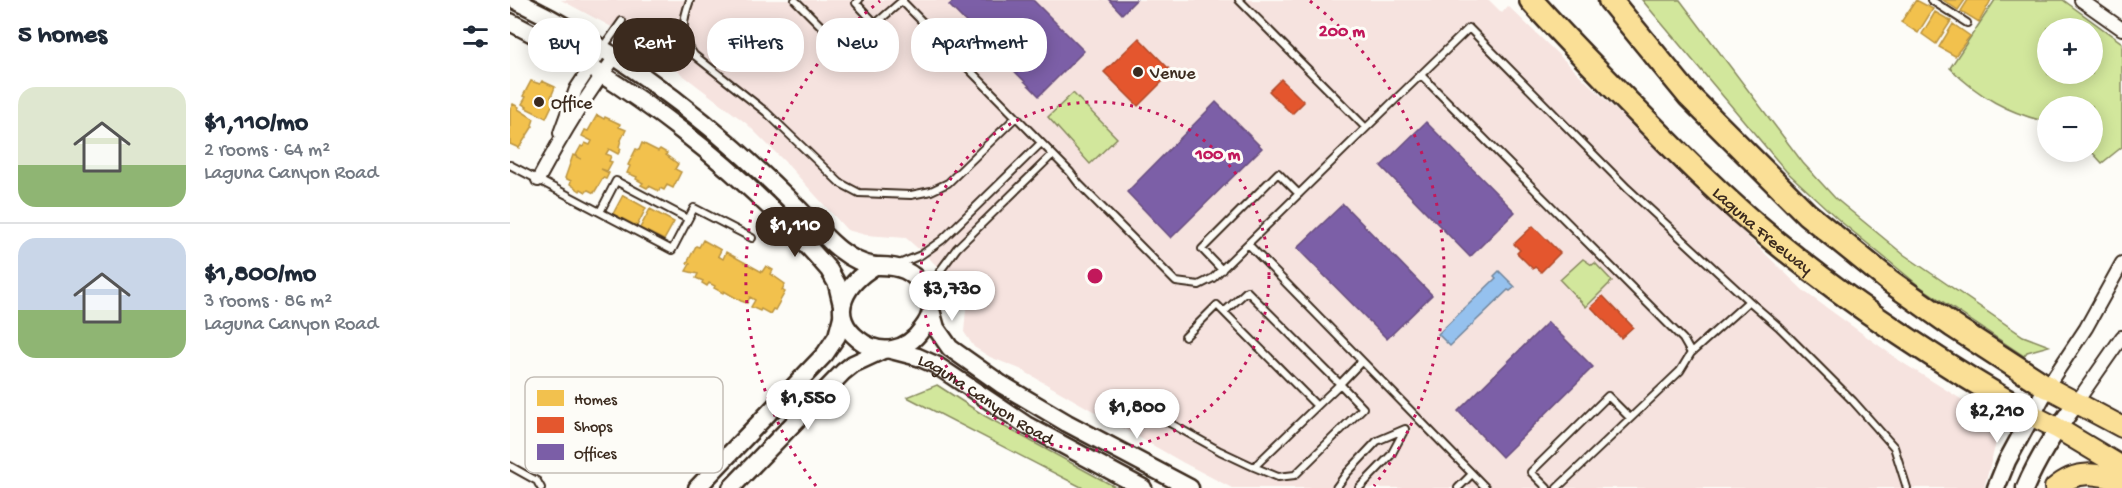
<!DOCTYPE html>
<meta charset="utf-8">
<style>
body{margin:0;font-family:"Gochi Hand",sans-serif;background:#f2f2f3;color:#1f2937;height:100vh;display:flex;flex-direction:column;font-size:22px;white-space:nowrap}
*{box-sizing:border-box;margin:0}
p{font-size:20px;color:#747a83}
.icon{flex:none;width:33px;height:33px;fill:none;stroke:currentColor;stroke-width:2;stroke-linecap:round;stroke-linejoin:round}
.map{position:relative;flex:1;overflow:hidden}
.panel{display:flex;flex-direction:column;background:#fff;width:510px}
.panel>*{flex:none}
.banner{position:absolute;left:18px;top:18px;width:570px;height:54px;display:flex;gap:12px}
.buttons{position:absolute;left:1527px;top:18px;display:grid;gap:12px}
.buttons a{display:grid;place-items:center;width:66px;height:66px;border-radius:50%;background:#fff;box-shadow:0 3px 15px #0003;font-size:30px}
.price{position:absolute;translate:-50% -51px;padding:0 14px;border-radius:21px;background:#fff;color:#222;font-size:20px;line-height:39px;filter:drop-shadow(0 2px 3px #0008)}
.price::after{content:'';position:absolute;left:50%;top:36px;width:18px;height:14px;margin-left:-9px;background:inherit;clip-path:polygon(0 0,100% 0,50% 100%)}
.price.on{background:#3b2a1e;color:#fff}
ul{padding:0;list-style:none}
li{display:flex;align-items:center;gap:18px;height:150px;padding:0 18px}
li+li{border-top:2px solid #e0e1e3}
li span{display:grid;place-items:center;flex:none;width:168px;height:120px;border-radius:18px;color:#555}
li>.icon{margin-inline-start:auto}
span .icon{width:72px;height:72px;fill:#fffc;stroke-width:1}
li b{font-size:26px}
h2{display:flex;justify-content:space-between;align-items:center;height:72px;padding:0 18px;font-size:26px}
.pill{padding:0 21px;border-radius:24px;background:#fff;box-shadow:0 3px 15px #0003;font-size:21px;line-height:54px}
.pill.on{background:#3b2a1e;color:#fff}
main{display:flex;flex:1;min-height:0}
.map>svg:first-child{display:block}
</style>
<main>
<section class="panel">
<h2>5 homes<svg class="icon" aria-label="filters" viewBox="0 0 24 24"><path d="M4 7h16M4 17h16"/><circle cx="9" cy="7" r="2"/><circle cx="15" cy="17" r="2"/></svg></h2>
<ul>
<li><span style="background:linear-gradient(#dfe7d0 65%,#8fb573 0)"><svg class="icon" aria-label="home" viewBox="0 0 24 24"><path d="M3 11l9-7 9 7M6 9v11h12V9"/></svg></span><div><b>$1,110/mo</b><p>2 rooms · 64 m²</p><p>Laguna Canyon Road</p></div></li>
<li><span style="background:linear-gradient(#c9d6e8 60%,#8fb573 0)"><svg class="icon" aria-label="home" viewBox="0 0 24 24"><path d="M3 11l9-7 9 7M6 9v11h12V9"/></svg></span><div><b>$1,800/mo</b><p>3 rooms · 86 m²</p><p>Laguna Canyon Road</p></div></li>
</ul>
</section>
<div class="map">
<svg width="1612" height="488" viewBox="0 0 1612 488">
<rect width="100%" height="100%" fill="#fdfcf7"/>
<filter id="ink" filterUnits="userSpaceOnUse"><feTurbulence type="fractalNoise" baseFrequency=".0167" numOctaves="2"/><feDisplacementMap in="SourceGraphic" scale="12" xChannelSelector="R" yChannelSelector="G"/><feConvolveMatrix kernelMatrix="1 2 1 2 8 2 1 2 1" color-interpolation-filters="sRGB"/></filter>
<g filter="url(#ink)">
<path fill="#f6e3df" d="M51 0H979L992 13 998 6 1295 292 1393 363 1491 424 1474 488H722L672 462 510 369 480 357 464 347 454 332 457 298 421 260 396 238 356 235 337 230 277 164 236 123 128 41Z"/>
<path fill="#d2e79c" stroke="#86885d" stroke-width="1.5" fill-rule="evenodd" d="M1132 0H1170L1293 163 1325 198 1393 254 1513 336 1539 346 1517 352 1514 356 1408 285 1330 221 1276 171Z
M1485 0H1553L1612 43V147L1592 163 1582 152V106H1538L1537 122C1499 113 1469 97 1440 68ZM1582 28V74H1538V28Z
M563 93 607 138 580 164 538 117Z
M1073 259 1082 265 1085 263 1102 281 1076 307 1050 280Z
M427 385 475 416 607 488H573L397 397Z"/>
<path fill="#95c1ee" stroke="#71859b" stroke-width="1.5" d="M989 271 1005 287 1000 291 998 290 940 346 928 334 986 278 984 276Z"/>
<path fill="#f2c14e" stroke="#bb9440" stroke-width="1.5" d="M1406 0 1423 9 1408 33 1391 22Z
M1433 0H1455L1448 10Z
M1458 0H1481L1469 22 1451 11Z
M1425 12 1441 21 1426 44 1412 34Z
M1443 24 1460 36 1445 56 1429 47Z
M21 81 30 84 32 81 45 87 41 97 45 99 36 118 16 108 17 107 12 104 16 97 13 96Z
M3 104 9 107 8 109 24 119 22 125 23 126 9 148 0 144V110Z
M87 115 94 119 95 117 110 124 109 127 116 130 111 140 109 147 111 149 108 154 99 149 96 154 101 156 99 161 102 162 97 171 91 169 99 173 96 179 93 178 84 193 78 190 76 192 71 189 70 191 60 184 61 181 55 178 63 155 71 159 66 155 71 146 73 147 75 143 80 145 82 141 72 136 75 130 78 131Z
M132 143 148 151 150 149 157 153 156 155 168 164 165 169 171 172 163 188 157 185 154 190 150 188 149 191 139 186 137 188 131 185 133 183 126 179 127 177 117 173 120 166 118 165 126 149 129 150Z
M113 195 136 208 127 226 103 214Z
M140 209 164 222 154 240 130 228Z
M193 240 211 250 208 256 213 259 216 252 252 272 256 266 263 270 261 274 275 284 272 290 275 292 265 310 263 309 260 314 251 309 250 311 241 307 245 300 240 297 237 303 231 301 214 291 213 293 204 288 205 286 199 283 197 286 192 283 193 281 186 278 188 274 176 271 180 264 177 263 186 246 189 247Z"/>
<path fill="#e4572e" stroke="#b14a29" stroke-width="1.5" d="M629 38 662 72 628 106 594 72Z
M771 79 794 102 782 114 759 91Z
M1023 226 1050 253 1031 272 1025 267 1023 269 1007 253 1010 250 1004 244Z
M1093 296 1123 327 1111 338 1081 307Z"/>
<path fill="#7b5ea7" stroke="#684e7e" stroke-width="1.5" d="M445 0H523L574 51 529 96 439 5Z
M599 0H626L612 14Z
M706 102 752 148 661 238 617 192Z
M916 122 1005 212 960 257 871 166Z
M833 204 922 295 877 339 787 248Z
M1038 322 1083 367 992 457 948 411Z"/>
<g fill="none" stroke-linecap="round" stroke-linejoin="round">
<g stroke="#3b2a1e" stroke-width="10">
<path id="lane" d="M180 0C172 22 170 35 184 55L256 112 330 183 349 193 401 195 421 191 438 183 506 117 392 1
M285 0 327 42 349 38 393 0
M349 0 346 3 367 25
M1421 0 1457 23
M93 48 112 21
M106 55 126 30
M911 75 1173 339 1181 353 1170 371 1047 488
M506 117 560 172 569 184 666 282 689 285 703 278 856 128 729 0
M856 128 959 28 1117 188 1239 301
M0 165 162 250 184 208 242 238
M90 212 106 181 178 219
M738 244 976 488
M389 264 411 255 432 240 531 143
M712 270 692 249 768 173 789 194
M422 294 430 271 447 248 542 155
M714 312 737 291 830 384 852 361
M675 337 707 305 807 406 744 467 768 477 785 475 853 408 830 384 807 406
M1181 353 1239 301 1269 327 1343 401 1384 447 1397 488
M613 397 710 451 744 467
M0 466 27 481 31 488
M826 488 837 473 867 441 895 429 881 455 849 488
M948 488 962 474
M1037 488 1021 472 1098 396 1120 418"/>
</g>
<g stroke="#3b2a1e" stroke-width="16">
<path id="street" d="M1571 0 1612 29
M50 133 66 89 93 48
M28 180C51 137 76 95 106 56
M1537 387 1576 328 1612 263
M1566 403 1612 337"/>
</g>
<g stroke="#3b2a1e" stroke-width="21">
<g id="secondary">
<path d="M5 0C111 51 204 124 287 207 309 229 333 262 365 266"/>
<path d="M0 22C120 83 231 168 319 270L327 284 332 305"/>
<path d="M365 266C387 265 405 270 415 291 418 296 421 302 421 308 421 315 416 324 412 329 397 351 370 357 348 339 316 313 337 283 365 266Z"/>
<path d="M421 310 426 328 440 348 491 384 557 423 680 488"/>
<path id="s1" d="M381 350 408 357 426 365 516 425 633 488"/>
<path d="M187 488 315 354 327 336 332 317"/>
<path d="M221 488 333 372 343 364 371 351"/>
<path d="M1486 488 1497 461 1537 387"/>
<path d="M1515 488C1528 457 1546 430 1566 403"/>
</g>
</g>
<g stroke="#3b2a1e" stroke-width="24">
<path id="primary" d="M1537 387 1612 427
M1523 416 1547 428 1612 467
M1545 488C1566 469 1587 473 1612 481"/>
</g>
<g stroke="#3b2a1e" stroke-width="27">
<g id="highway">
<path id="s2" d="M1021 0C1051 34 1083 66 1115 99 1164 149 1213 199 1267 243 1347 308 1433 365 1523 416"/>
<path d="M1100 0 1179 96 1297 214 1381 282 1443 326 1537 387"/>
</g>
</g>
<use href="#lane" stroke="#fdfcf7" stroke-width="6"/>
<use href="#street" stroke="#fdfcf7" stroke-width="12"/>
<use href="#secondary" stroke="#fdfcf7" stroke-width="16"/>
<use href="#primary" stroke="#fadf96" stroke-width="20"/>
<use href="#highway" stroke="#fadf96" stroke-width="22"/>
</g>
</g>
<g fill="none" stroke="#c2185b" stroke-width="3" stroke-dasharray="3 6">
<circle cx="585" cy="276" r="174"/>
<path d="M306 486A349 349 0 0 1 370 1M800 1A349 349 0 0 1 864 486"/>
</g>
<g fill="#3b2a1e" stroke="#fdfcf7" stroke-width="2">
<circle cx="628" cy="72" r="6"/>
<circle cx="29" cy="102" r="6"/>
</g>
<g text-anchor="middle" stroke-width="6" stroke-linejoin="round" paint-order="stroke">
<g font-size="18" fill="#3b2a1e" stroke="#fdfcf7" text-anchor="start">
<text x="640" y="78">Venue</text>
<text x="41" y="108">Office</text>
</g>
<g font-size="18" fill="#3b2a1e" stroke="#fdfcf7">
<text dy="6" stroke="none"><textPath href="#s2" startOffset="327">Laguna Freeway</textPath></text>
<text dy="6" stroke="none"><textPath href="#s1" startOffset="108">Laguna Canyon Road</textPath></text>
</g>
</g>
<rect x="15" y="377" width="198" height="96" rx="9" fill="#fdfcf7" stroke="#c3bdb6" stroke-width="1.5"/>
<rect x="27" y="390" width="27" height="16" fill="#f2c14e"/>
<rect x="27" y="417" width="27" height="16" fill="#e4572e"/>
<rect x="27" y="444" width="27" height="16" fill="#7b5ea7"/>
<g font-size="16" fill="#3b2a1e">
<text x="64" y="404">Homes</text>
<text x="64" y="431">Shops</text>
<text x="64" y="458">Offices</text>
</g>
<circle cx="585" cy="276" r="9" fill="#c2185b" stroke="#fdfcf7" stroke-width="3"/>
<g font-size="18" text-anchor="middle" font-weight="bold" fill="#c2185b" stroke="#fdfcf7" stroke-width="6" stroke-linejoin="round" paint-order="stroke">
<text x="832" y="36">200 m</text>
<text x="708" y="159">100 m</text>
</g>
</svg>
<div class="buttons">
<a>+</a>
<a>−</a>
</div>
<b class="price on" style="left:285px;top:258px">$1,110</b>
<b class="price" style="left:442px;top:322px">$3,730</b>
<b class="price" style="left:298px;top:431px">$1,550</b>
<b class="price" style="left:627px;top:440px">$1,800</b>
<b class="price" style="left:1487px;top:444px">$2,210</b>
<div class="banner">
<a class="pill">Buy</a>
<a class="pill on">Rent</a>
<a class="pill">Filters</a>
<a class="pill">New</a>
<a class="pill">Apartment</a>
</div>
</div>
</main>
